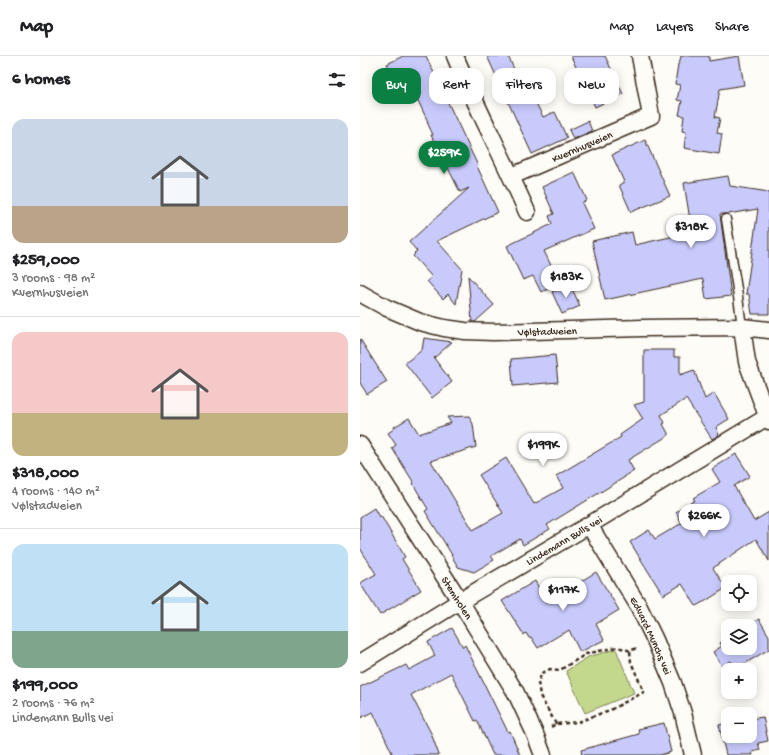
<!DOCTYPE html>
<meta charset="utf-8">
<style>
body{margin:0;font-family:"Gochi Hand",sans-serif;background:#f6f6f6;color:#202124;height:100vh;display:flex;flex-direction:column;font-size:15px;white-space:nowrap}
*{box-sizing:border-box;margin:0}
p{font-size:13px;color:#757577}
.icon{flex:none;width:22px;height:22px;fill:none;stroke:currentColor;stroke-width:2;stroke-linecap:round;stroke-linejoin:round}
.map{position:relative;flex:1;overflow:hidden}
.sheet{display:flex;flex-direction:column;background:#fff;width:360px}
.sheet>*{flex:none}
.banner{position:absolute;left:12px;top:12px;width:337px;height:36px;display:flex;gap:8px}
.buttons{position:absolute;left:361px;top:519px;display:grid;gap:8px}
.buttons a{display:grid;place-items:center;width:36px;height:36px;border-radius:8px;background:#fff;box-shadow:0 2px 10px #0003;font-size:20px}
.price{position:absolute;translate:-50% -34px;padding:0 9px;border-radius:14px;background:#fff;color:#222;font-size:13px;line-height:26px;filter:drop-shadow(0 1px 2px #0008)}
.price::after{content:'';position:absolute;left:50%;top:24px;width:12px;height:9px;margin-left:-6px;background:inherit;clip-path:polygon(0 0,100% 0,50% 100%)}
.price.on{background:#0b8043;color:#fff}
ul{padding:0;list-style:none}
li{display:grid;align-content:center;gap:8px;height:212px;padding:0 12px}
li+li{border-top:1px solid #e0e0e0}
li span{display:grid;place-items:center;height:124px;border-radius:12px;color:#555}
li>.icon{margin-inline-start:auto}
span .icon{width:72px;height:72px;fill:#fffc;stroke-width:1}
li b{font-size:17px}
h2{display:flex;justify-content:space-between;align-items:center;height:48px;padding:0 12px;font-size:17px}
.chip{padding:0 14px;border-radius:12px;background:#fff;box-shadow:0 2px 10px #0003;font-size:14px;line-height:36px}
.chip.on{background:#0b8043;color:#fff}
header{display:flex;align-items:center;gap:24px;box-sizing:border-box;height:56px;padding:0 20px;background:#fff;border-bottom:1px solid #e0e0e0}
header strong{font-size:19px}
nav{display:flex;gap:22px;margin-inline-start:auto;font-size:14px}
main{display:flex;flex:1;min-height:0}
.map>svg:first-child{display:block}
</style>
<header>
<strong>Map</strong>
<nav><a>Map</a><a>Layers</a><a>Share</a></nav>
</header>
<main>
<section class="sheet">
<h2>6 homes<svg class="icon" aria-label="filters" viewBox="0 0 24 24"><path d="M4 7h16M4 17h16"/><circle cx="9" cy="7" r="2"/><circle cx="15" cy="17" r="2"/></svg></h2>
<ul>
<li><span style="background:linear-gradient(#c9d6e8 70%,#b9a48a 0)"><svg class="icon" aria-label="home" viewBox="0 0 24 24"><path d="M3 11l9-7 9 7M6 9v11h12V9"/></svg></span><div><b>$259,000</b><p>3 rooms · 98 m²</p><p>Kvernhusveien</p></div></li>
<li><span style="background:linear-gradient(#f6c9c9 65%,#c2b280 0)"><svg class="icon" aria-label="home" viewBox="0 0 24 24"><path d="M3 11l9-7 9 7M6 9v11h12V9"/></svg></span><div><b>$318,000</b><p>4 rooms · 140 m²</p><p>Vølstadveien</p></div></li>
<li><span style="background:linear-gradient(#bfe0f5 70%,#7fa58c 0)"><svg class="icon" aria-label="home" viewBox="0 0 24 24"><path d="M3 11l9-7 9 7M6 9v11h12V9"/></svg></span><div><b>$199,000</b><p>2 rooms · 76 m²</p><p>Lindemann Bulls vei</p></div></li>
</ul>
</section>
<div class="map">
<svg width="409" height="699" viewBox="0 0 409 699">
<rect width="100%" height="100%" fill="#fdfcf7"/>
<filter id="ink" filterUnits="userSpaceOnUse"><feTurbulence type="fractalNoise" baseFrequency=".025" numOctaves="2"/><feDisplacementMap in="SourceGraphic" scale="8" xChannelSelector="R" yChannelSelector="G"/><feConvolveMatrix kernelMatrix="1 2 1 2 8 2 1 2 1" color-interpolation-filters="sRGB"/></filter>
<g filter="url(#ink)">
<path fill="#c3d88d" stroke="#7f8156" d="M256 593 274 637 225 657 206 615 228 601Z"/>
<path fill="#c8cafc" stroke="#3b2a1e" d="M43 0H66L118 110H117L138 156 77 185 102 213 96 248 88 238 83 243 67 225 72 221 53 200 55 198 54 197 57 195 49 186 109 132 100 136 83 102 82 103 71 79H73L67 66H68L53 34 42 40 27 8Z
M127 0H148L168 43 172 41 174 46 175 45 183 61 195 56 207 82 172 98Z
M211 0H245L263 38 235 51 226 31H224L217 16H218Z
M321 0H349V5L379 0 384 29 360 33 355 61 360 62 357 77 362 78 359 98 324 92 326 76 322 75 324 60 319 59 322 45 317 44 320 29 315 28 318 8H319Z
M228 65 232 75 213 83 209 74Z
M285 84 310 140 271 156 259 129 264 126 252 99Z
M214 116 227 144 222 147 234 173 184 195 200 228 181 236 173 220 163 224 147 190 192 168 189 160 194 158 182 131Z
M368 120 370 130 409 136V258H392L389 238H386L398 153 368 158H360L371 240 346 243 343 223 245 244 232 185 272 176 275 189 332 176 324 127Z
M108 220 134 249 115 266H112Z
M210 228 220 250 202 258 192 236Z
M64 282 92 286 74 302 92 326 72 342 45 307 62 294Z
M0 283 27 326 7 338 0 327Z
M284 294H314V301H320V319L334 314 345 343 354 337 369 363 356 371 359 379 352 383 326 343 301 359 305 367 303 368 309 379 268 404 274 415 265 420V421L187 469 190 473 163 489 160 483 131 500 134 504 114 516 98 511 91 499H92L65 455 68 453 53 428 54 427 32 392 36 389 28 377 34 373V371L49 362 59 378 91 367 87 361 109 360 113 368 116 391 71 405 113 474 143 457 119 419 146 402 174 448 203 432 196 420 261 381 260 379 283 363 274 349 284 346Z
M195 299 198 326 153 330 151 303Z
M376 398 390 420 374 430 394 465 409 456V505L396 483 353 512 366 532 344 546H343L336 550 322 528 303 539 270 486 289 474 295 483 322 467 316 456 335 444 333 442 360 426 352 413Z
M14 452 19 461 21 460 45 501 42 503 61 534 20 559 0 527 16 518 0 492V461Z
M236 516 259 554 236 568 244 584 220 596 209 574 203 578V577L178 592 171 581 169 582 166 577 164 579 142 545 175 525 187 546Z
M399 563 409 580V593L376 613 371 605 362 610 353 596 362 590 360 587 368 582V592H390V570H387Z
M92 572 103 591 105 589 148 676 150 675 160 699H133L117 664 115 665 91 617 51 639 71 677 79 699H33L13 656 0 662V631L46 609 49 614 75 600 68 586Z
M403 661 408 685 398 687 400 694 392 696 393 699H366L359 669 368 667V680H390V663Z
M304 667 311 696 300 699H222L221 694 279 678 278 673Z"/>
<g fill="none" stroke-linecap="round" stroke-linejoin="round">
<g stroke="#3b2a1e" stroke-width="11">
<path id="service" d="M366 163 377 233 382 271"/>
</g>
<g stroke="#3b2a1e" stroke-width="19">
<g id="minor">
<path d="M95 0C117 53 144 103 167 156"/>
<path id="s1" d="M152 120 291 60 280 0"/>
<path id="s2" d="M0 237 7 241 27 252 60 266 84 272 105 275 133 276 283 272 382 271 409 274"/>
<path d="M382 271 387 306 409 365"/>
<path id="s3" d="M0 389 100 545 156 637 175 678 183 699"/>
<path id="s4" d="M229 469 278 549 295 584 313 627 323 657 333 699"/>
<path id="s5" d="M0 607 100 545 229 469 407 361"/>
</g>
</g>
<path stroke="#3b2a1e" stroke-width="2.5" stroke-dasharray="4 3" stroke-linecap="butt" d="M196 668 180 640 178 626 182 617 190 613 200 614 226 598 257 591 265 593 270 595
M191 671 196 668 218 666 252 653 284 636 271 606 270 595 278 591"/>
<use href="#service" stroke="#fdfcf7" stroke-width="8"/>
<use href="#minor" stroke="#fdfcf7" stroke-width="16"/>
</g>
</g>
<g text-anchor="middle" stroke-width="3" stroke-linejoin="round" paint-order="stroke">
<g font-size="11" fill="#3b2a1e" stroke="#fdfcf7">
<text dy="4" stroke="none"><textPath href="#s1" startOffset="76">Kvernhusveien</textPath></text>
<text dy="4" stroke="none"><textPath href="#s2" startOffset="195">Vølstadveien</textPath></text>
<text dy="4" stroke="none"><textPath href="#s5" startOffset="238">Lindemann Bulls vei</textPath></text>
<text dy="4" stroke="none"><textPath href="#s3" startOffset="181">Stemholen</textPath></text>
<text dy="4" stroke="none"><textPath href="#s4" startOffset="127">Edvard Munchs vei</textPath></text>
</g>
</g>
</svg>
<div class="buttons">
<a><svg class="icon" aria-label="locate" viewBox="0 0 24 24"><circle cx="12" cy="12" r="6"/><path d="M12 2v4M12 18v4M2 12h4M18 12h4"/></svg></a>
<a><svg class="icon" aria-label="layers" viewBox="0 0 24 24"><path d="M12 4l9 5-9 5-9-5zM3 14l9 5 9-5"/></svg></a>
<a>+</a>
<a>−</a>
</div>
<b class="price on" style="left:84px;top:119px">$259K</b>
<b class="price" style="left:331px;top:193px">$318K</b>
<b class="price" style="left:206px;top:243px">$183K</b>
<b class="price" style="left:183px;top:411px">$199K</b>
<b class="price" style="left:344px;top:482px">$266K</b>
<b class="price" style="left:203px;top:556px">$117K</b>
<div class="banner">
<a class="chip on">Buy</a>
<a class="chip">Rent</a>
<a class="chip">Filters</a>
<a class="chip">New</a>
</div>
</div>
</main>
